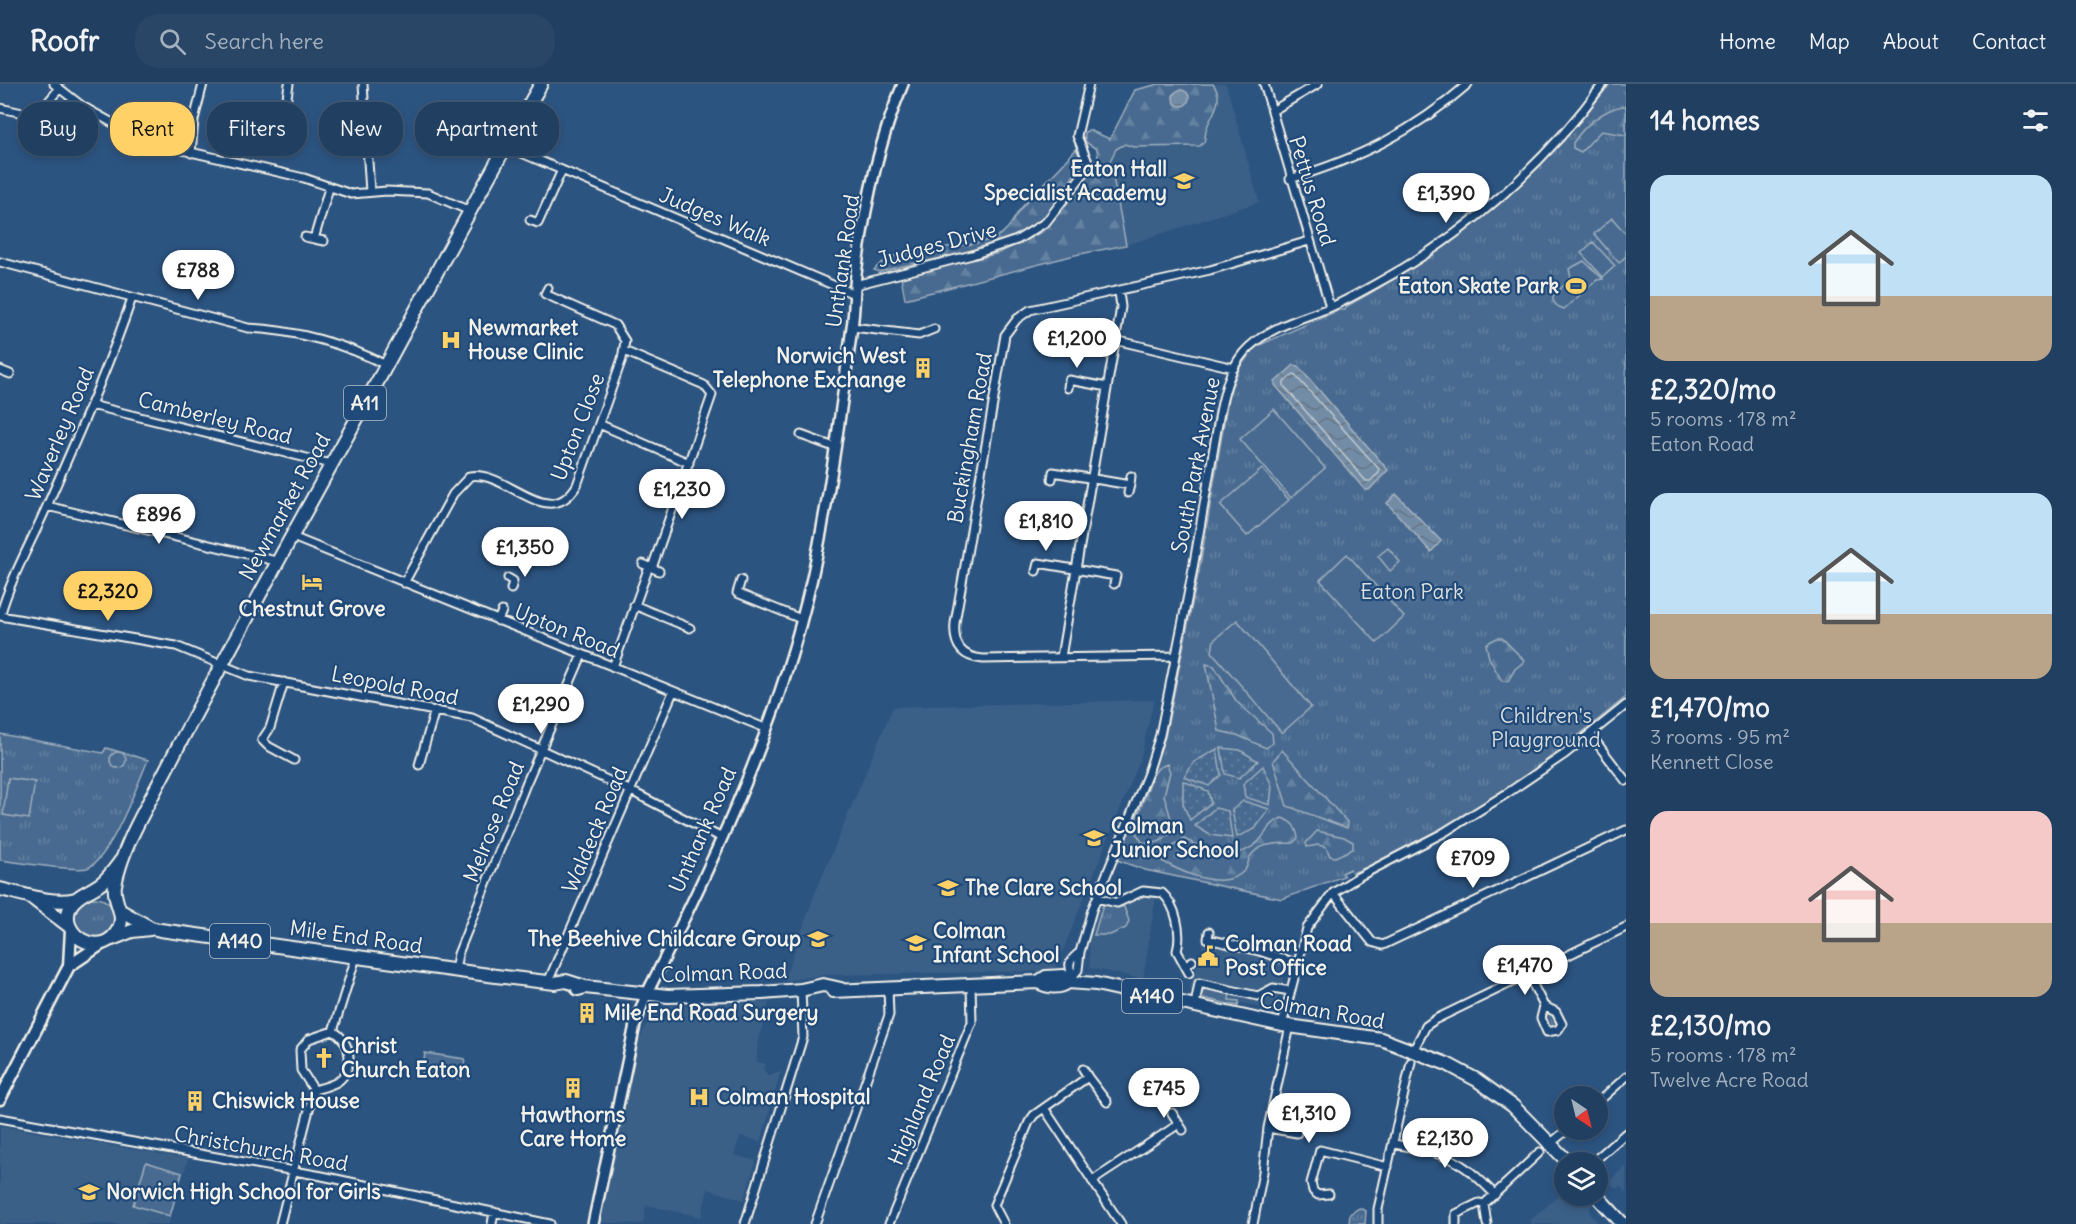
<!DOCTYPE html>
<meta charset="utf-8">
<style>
body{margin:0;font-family:Delius,sans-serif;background:#294667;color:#f1f3f6;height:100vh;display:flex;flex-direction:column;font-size:22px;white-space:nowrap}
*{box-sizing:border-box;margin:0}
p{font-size:20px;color:#a2afbd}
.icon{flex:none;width:33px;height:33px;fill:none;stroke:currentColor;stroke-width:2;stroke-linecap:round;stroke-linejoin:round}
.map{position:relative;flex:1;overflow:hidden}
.drawer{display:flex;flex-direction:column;background:#213f61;width:450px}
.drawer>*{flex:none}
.hud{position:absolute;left:18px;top:18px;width:570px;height:54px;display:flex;gap:12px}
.needle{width:39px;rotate:145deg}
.tools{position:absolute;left:1554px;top:1002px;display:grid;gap:12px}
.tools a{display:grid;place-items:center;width:54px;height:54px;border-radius:50%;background:#213f61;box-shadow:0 3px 9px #0003,0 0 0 2px #3e5876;font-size:30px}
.price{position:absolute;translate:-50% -51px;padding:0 14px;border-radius:21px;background:#fff;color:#222;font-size:20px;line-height:39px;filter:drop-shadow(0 2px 3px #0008)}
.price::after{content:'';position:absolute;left:50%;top:36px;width:18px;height:14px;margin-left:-9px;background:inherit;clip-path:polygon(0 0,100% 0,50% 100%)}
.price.on{background:#ffd166;color:#111}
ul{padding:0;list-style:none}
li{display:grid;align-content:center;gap:12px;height:318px;padding:0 24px}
li span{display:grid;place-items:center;height:186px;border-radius:18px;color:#555}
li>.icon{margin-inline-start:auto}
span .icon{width:108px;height:108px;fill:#fffc;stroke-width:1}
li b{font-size:26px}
h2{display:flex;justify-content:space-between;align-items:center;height:72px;padding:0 24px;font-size:26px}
.tag{padding:0 21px;border-radius:24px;background:#213f61;box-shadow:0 3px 9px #0003,0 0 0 2px #3e5876;font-size:21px;line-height:54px}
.tag.on{background:#ffd166;color:#111}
header{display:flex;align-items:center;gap:36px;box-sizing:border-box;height:84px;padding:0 30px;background:#213f61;border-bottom:2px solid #3e5876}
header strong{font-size:28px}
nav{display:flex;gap:33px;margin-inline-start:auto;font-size:21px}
.search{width:420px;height:54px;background:#294667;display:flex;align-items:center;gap:15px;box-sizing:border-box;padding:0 21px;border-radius:24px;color:#a2afbd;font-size:22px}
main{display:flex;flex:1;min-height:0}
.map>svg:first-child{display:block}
</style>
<header>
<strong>Roofr</strong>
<div class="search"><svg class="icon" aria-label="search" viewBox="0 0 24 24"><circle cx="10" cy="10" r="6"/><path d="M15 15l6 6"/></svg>Search here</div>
<nav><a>Home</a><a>Map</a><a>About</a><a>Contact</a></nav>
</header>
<main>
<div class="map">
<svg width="1626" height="1140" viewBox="0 0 1626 1140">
<defs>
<pattern id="grass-tufts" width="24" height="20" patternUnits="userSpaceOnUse" patternTransform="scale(1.5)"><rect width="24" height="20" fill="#496b90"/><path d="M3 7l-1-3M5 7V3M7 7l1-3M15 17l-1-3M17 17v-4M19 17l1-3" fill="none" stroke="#6481a0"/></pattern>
<pattern id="forest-firs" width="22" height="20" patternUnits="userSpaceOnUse" patternTransform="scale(1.5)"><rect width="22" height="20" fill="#496b90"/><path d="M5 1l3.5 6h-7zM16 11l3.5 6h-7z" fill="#6481a0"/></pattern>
<pattern id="garden-dots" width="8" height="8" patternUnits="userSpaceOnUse" patternTransform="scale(1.5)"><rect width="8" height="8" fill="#496b90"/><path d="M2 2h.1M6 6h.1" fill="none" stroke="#6481a0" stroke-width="1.8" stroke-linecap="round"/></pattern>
<pattern id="water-waves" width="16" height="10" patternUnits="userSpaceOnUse" patternTransform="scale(1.5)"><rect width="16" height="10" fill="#738ca6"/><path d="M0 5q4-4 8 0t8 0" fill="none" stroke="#647484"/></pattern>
</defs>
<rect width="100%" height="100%" fill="#2c5481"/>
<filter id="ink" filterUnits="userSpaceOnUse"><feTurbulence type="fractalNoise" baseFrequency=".0167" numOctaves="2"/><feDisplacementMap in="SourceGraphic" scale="12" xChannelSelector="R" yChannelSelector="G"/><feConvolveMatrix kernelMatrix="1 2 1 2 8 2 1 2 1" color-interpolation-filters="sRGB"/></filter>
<g filter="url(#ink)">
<path fill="#3b6088" d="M1177 0H1226L1259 118 1126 161 1110 67Z
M1154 616 1140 676 1056 883 1047 887 822 891 784 897 814 812 893 623Z
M1143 810 1156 811 1143 895 1090 884 1089 851 1100 819 1123 822Z
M1202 858 1286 875 1288 879 1275 923 1267 925 1189 906 1203 866Z
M769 918 757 962V978L766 980 763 985 768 992 781 986 761 1058 740 1052 734 1071 756 1077 744 1116 708 1105 701 1133 646 1121 643 1140 599 1138 635 967 649 935 663 922Z
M0 1042 188 1075 169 1140H0Z
M1626 1082V1108L1620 1102 1616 1105 1609 1097Z
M1564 1107V1112H1582L1591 1121 1590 1130 1599 1140H1531V1136Z"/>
<path fill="url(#grass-tufts)" stroke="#9eaebc" stroke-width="1.5" d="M1610 0H1626V613C1546 679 1450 753 1352 789L1350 785 1342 789 1344 792 1282 815 1145 786 1117 776 1165 653 1201 476 1229 309 1240 283 1255 263 1339 226H1345L1347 222C1450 167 1538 93 1610 0Z
M0 650 103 669 106 664 148 676C138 699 110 776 87 784 73 788 18 778 0 776Z
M75 834a20 20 0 1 1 40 0a20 20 0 1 1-40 0Z
M1103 821 1124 823 1129 837 1126 844 1110 851H1094Z
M1206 904 1230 909 1229 916 1239 917 1238 922 1202 914 1201 909Z
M1548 927 1553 929 1559 941 1550 947 1543 931Z
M1359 1124 1366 1127 1365 1140H1349L1350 1130Z"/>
<path fill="url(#forest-firs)" stroke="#9eaebc" stroke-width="1.5" d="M1159 0H1213C1225 16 1213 28 1207 43 1205 48 1206 52 1204 58L1200 62 1133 63 1125 60 1116 65 1110 77 1126 161 1075 171 905 215 901 193 999 169 1042 148 1063 125 1098 74 1097 65C1089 60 1083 60 1085 48L1089 46 1110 55 1135 6Z
M1623 22 1626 23V51L1601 47 1581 68 1573 64V59C1583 43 1603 25 1623 22Z
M1076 65 1082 76 1080 84C1066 98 1059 119 1045 132 1002 172 932 172 879 188L874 186C897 157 963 169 996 153 1011 146 1013 133 1023 122 1040 102 1059 87 1076 65Z
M1497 554H1502L1525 577 1515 585 1508 597H1502L1489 574 1486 560Z
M1206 580 1214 582 1237 618 1272 649 1273 659 1266 664 1237 651 1219 647Z
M1282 666 1348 739 1347 744 1287 722 1273 677Z
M1167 680 1170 688 1164 711 1174 745C1164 757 1158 761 1142 758L1133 744 1153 691 1158 684Z
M1282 734C1293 738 1296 743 1298 754L1293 759C1278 760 1259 758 1250 773 1248 777 1248 782 1245 786 1225 808 1183 789 1162 777L1165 768 1184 755C1206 767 1237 780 1259 757 1267 748 1270 739 1282 734Z
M1317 747 1344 753 1353 758V765L1335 773 1330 772 1326 763 1318 761 1307 763 1306 759Z"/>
<path fill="url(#garden-dots)" stroke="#9eaebc" stroke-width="1.5" d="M1221 664 1240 666 1258 677 1239 694 1225 690Z
M1217 665 1221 691 1209 702 1184 693 1194 678Z
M1263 682 1272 702 1270 721 1245 713 1243 700Z
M1183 697 1208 707 1211 719 1190 736 1183 720Z
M1243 717 1269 725 1255 745 1237 753 1232 726Z
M1215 724 1228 727 1232 754 1210 751 1195 742Z"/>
<path fill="#496b90" stroke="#9eaebc" stroke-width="1.5" d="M1612 134 1626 150V172L1619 179 1594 150Z
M1593 158 1615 182 1603 193 1581 169Z
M1584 177 1603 195 1597 196 1564 225C1557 223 1552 219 1553 212L1571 194 1569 185Z
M1274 325 1325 384 1291 414 1240 355Z
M1262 385 1289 416 1247 452 1220 421Z
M1388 464 1400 478 1390 487 1378 472Z
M1347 470 1404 533 1377 559 1320 496Z
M1237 536 1311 623 1282 649 1212 568 1214 556Z
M110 676a8 8 0 1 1 16 0a8 8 0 1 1-16 0Z
M8 694 35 698 29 735 3 731Z
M425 969 465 975 462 995 422 990Z
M146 1078 182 1089 170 1132 133 1121Z"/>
<path fill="url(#water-waves)" stroke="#a7b4c0" stroke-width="1.5" d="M1173 14a8 8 0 1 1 16 0a8 8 0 1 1-16 0Z
M1294 281 1298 282 1388 386 1369 406H1365L1275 301V298Z
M1396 410 1441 457 1431 468 1387 419Z"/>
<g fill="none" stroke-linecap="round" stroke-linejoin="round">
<path stroke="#c0c9ce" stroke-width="1.5" d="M1294 290 1379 385V389L1370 397H1366L1284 302V298Z"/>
<g stroke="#f4f1e8" stroke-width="11">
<path id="minor" d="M54 0 82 22 147 58 304 94 351 110 387 107 428 109 470 127
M363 0 370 108
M1264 0 1330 223
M0 24 36 32
M285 27 289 0
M1272 27 1318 0
M505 62 854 210
M41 63 42 49 36 32 59 5
M191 69 194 36 203 0
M1290 95C1360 74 1413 48 1468 0
M530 136 538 139 562 86
M305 153 314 155
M324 157 314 155 329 104
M0 178 248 244C295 246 345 260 386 281
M855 201 972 171 1017 156 1046 138 1084 89 1088 78 1077 52 1089 0
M852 243 919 251 934 245
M1115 256 1234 284
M624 267 704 301 712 311 652 484
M0 286 10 290
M1068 304 1069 296 1107 303
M91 321 331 380
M599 340 689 379
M801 351 834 363
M1052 395 1053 388 1130 401 1128 409
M1130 401 1131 392
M47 422 276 477
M290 452 765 644
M643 480 659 487
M1036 487 1038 479 1116 492 1114 500
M508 494 513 497 511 505
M741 496 737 509 801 535
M404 499 453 410 470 392C508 386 548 449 577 401L622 275 625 257 615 241 545 210 548 204
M634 521 690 544
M0 532 176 562 249 592 472 634 629 706 720 753
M0 532C11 493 31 459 47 422 77 353 108 285 132 214
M498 537 502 527
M1175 572 983 575C961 573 953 561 955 539L1005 251 1017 235 1030 226 1210 186 1309 157
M1061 573 1121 223 1119 208
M613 583 647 488
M284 598 270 644 262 656 268 662 294 676
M1590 650 1626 697
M419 681 435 626
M1333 809 1372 858 1383 861 1626 746
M1097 814 1117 819 1143 807 1162 809C1176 821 1182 849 1177 867L1189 889
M1209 848 1208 855 1259 867 1296 879
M1185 882 1192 877
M455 886 458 870 526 700 582 571
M1528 891 1544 922 1541 934 1547 948 1558 946 1562 940 1556 928 1544 922
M1073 892 1078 886 1080 868 1092 826 1148 689 1160 651 1191 496 1220 328C1225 304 1231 280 1249 263 1273 241 1302 235 1331 223 1347 216 1363 207 1379 198 1466 151 1545 80 1603 0
M1072 896C1072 882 1063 881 1080 868
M548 898 673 608
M1195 921 1199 899 1258 912 1273 904 1290 907
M1282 941 1307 844 1333 809 1358 793 1443 749 1506 710 1565 670 1626 621
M333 947C352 957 355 986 337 998 330 1002 321 1004 314 1006L301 986 300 966 309 955Z
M333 947 356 873
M1413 967 1426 942 1436 935 1626 843
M1083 985 1088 993
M1598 1018 1626 993
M1044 1024 1121 1140
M1172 1029 1179 1040
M0 1034 322 1092 550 1140
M1268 1044 1297 1049
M1551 1059 1567 1046
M1394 1060C1444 1069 1460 1073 1495 1111
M1593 1078 1626 1049
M1092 1097 1179 1040 1183 1046
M1329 1110 1318 1111 1313 1107 1311 1099 1320 1066 1388 1083
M280 1140 314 1006
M492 1140 494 1128
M745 1140 803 953 801 906
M815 1140 889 931 888 904
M889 1140 972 938 971 901
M1004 1140 994 1121 1029 1038 1034 1031 1088 993 1107 1018
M1253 1140 1263 1088 1268 1044 1290 942
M1378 1140V1125L1411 978
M1456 1140V1130L1479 1119 1484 1120
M1487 1140 1484 1120 1540 1068"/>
</g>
<g stroke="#f4f1e8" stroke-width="14">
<path id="tertiary" d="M593 1140 635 941 646 911C717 772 787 624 817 470 832 395 842 318 852 243 855 225 854 208 856 190 864 127 878 59 903 0"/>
</g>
<g stroke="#f4f1e8" stroke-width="15">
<path id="primary" d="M69 882 71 846
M0 1015 69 882 103 859"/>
</g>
<g stroke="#f4f1e8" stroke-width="16">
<path id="trunk" d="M122 775C117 782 111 790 105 796 94 807 77 809 70 823 58 851 99 874 116 849 129 832 112 819 115 801 122 765 142 731 159 699 230 562 305 428 380 293 433 195 485 97 541 0
M0 805C24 810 51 821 76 815
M32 814 69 842
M121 827 151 844 160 846 496 892 555 899 566 897 585 903
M112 855 132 847 150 845
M1038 898C1047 903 1060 905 1068 898L1096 900 1282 941 1381 955 1447 980 1477 996 1513 1022 1568 1078
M578 905 585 903 668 912 762 909 801 906 823 901 841 905
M833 907 1038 898 1046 893 1063 892 1068 898
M1597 1112 1623 1140"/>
</g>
<use href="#minor" stroke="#1f4a7a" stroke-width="7"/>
<use href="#tertiary" stroke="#1f4a7a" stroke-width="9"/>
<use href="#primary" stroke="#1f4a7a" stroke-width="10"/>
<use href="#trunk" stroke="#1f4a7a" stroke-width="12"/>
</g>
</g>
<defs>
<g id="school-bare" transform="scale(1.62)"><path d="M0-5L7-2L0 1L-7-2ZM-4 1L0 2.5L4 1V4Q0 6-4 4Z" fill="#ffd166" stroke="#1f4a7a" stroke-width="2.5" paint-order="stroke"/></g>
<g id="stadium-bare" transform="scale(1.62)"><path d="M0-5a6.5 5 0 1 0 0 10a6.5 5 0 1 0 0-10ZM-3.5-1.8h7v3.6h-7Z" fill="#ffd166" stroke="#1f4a7a" stroke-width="2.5" paint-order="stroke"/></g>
<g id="hospital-bare" transform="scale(1.62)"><path d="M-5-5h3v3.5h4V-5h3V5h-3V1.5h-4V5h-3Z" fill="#ffd166" stroke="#1f4a7a" stroke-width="2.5" paint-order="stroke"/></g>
<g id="building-bare" transform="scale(1.62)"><path d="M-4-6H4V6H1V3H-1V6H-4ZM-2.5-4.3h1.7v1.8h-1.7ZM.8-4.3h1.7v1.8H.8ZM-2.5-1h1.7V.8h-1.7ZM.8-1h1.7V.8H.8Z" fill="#ffd166" stroke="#1f4a7a" stroke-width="2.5" paint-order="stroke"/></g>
<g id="hotel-bare" transform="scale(1.62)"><path d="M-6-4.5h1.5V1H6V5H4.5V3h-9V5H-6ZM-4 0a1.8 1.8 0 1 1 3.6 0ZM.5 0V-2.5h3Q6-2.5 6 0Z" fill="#ffd166" stroke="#1f4a7a" stroke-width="2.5" paint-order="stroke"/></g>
<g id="civic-bare" transform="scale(1.62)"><path d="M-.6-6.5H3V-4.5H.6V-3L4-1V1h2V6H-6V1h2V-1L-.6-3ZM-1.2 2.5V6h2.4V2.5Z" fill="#ffd166" stroke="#1f4a7a" stroke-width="2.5" paint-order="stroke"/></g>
<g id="church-bare" transform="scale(1.62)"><path d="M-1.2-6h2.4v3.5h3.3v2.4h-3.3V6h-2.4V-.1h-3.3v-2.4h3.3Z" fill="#ffd166" stroke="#1f4a7a" stroke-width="2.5" paint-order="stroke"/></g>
</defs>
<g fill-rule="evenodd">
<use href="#school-bare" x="1184" y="97"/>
<use href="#stadium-bare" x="1576" y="202"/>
<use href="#hospital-bare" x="451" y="256"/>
<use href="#building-bare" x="923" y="284"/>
<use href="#hotel-bare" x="312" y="498"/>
<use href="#school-bare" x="1094" y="754"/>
<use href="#school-bare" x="948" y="804"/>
<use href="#school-bare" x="818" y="855"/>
<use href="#school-bare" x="916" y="859"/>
<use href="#civic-bare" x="1208" y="872"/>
<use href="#building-bare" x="587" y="929"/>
<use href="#church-bare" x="324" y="974"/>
<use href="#building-bare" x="573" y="1004"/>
<use href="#hospital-bare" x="699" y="1013"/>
<use href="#building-bare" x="195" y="1017"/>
<use href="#school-bare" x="89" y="1108"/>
</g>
<g text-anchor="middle" stroke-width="4.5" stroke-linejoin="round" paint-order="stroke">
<g fill="#1f4a7a" stroke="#b4bfc7" stroke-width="1.5">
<rect x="344" y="302" width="42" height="34" rx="4.5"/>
<rect x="210" y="840" width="60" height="34" rx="4.5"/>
<rect x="1122" y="895" width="60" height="34" rx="4.5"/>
</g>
<g font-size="20" font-weight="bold" fill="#f4f1e8">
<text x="365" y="326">A11</text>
<text x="240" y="864">A140</text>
<text x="1152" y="919">A140</text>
</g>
<g font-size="21" font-weight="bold" fill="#f4f1e8" stroke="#1f4a7a" text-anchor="start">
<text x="1167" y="92" text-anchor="end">Eaton Hall<tspan x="1167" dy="24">Specialist Academy</tspan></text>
<text x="1559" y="209" text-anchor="end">Eaton Skate Park</text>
<text x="468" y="251">Newmarket<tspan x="468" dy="24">House Clinic</tspan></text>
<text x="906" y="279" text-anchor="end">Norwich West<tspan x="906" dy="24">Telephone Exchange</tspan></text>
<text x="312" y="532" text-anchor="middle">Chestnut Grove</text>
<text x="1111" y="749">Colman<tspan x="1111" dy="24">Junior School</tspan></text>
<text x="965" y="811">The Clare School</text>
<text x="933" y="854">Colman<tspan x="933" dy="24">Infant School</tspan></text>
<text x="801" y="862" text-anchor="end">The Beehive Childcare Group</text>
<text x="1225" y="867">Colman Road<tspan x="1225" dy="24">Post Office</tspan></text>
<text x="604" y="936">Mile End Road Surgery</text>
<text x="341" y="969">Christ<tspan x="341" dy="24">Church Eaton</tspan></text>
<text x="716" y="1020">Colman Hospital</text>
<text x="212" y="1024">Chiswick House</text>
<text x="573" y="1038" text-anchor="middle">Hawthorns<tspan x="573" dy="24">Care Home</tspan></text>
<text x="106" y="1115">Norwich High School for Girls</text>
</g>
<g font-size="21" fill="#f4f1e8" stroke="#1f4a7a">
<text transform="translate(1312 107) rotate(73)" y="7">Pettus Road</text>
<text transform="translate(715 133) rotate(23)" y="7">Judges Walk</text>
<text transform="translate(937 161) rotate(-15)" y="7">Judges Drive</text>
<text transform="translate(843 177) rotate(-82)" y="7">Unthank Road</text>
<text transform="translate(215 334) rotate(14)" y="7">Camberley Road</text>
<text transform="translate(578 343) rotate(-69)" y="7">Upton Close</text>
<text transform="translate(60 350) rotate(-67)" y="7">Waverley Road</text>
<text transform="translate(970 354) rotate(-80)" y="7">Buckingham Road</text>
<text transform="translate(1196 381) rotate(-79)" y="7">South Park Avenue</text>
<text transform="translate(285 423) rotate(-61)" y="7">Newmarket Road</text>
<text transform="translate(567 547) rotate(22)" y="7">Upton Road</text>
<text transform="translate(395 602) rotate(11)" y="7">Leopold Road</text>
<text transform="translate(494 738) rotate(-68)" y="7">Melrose Road</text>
<text transform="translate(595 746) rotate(-67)" y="7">Waldeck Road</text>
<text transform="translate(703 746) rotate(-66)" y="7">Unthank Road</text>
<text transform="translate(356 853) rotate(8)" y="7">Mile End Road</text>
<text transform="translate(724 889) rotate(-2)" y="7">Colman Road</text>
<text transform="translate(1322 927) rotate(10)" y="7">Colman Road</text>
<text transform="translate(922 1016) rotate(-67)" y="7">Highland Road</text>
<text transform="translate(261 1065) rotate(10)" y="7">Christchurch Road</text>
</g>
<g font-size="21" fill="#dadddb" stroke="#1f4a7a">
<text x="1412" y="515">Eaton Park</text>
<text x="1546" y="639">Children's<tspan x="1546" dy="24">Playground</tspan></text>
</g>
</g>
</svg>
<div class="tools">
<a><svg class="needle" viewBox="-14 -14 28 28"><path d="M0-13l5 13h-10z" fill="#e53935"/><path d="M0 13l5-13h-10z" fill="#a2afbd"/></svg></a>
<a><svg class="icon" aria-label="layers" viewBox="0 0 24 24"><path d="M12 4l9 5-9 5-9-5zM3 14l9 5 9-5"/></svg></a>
</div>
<b class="price" style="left:1446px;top:140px">£1,390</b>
<b class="price" style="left:198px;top:217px">£788</b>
<b class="price" style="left:1077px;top:285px">£1,200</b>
<b class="price" style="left:682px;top:436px">£1,230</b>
<b class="price" style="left:159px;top:461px">£896</b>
<b class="price" style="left:1046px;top:468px">£1,810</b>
<b class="price" style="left:525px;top:494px">£1,350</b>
<b class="price on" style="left:108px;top:538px">£2,320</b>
<b class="price" style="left:541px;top:651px">£1,290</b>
<b class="price" style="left:1473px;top:805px">£709</b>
<b class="price" style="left:1525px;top:912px">£1,470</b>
<b class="price" style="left:1164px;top:1035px">£745</b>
<b class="price" style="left:1309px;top:1060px">£1,310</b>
<b class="price" style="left:1445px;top:1085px">£2,130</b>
<div class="hud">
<a class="tag">Buy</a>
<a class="tag on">Rent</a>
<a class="tag">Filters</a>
<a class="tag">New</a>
<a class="tag">Apartment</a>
</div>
</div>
<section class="drawer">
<h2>14 homes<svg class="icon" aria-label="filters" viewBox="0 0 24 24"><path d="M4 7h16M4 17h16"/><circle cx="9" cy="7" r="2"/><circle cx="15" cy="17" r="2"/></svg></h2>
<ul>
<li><span style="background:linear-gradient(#bfe0f5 65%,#b9a48a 0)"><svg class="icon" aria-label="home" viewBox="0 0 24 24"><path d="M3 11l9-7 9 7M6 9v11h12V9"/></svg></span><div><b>£2,320/mo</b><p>5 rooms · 178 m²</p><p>Eaton Road</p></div></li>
<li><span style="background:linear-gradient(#bfe0f5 65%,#b9a48a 0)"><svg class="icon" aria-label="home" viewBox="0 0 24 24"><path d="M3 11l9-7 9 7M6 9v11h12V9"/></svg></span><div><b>£1,470/mo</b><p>3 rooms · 95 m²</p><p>Kennett Close</p></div></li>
<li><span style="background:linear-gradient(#f6c9c9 60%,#b9a48a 0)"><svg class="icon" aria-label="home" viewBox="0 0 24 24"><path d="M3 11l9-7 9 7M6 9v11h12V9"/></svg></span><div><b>£2,130/mo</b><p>5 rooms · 178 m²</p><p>Twelve Acre Road</p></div></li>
</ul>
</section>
</main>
